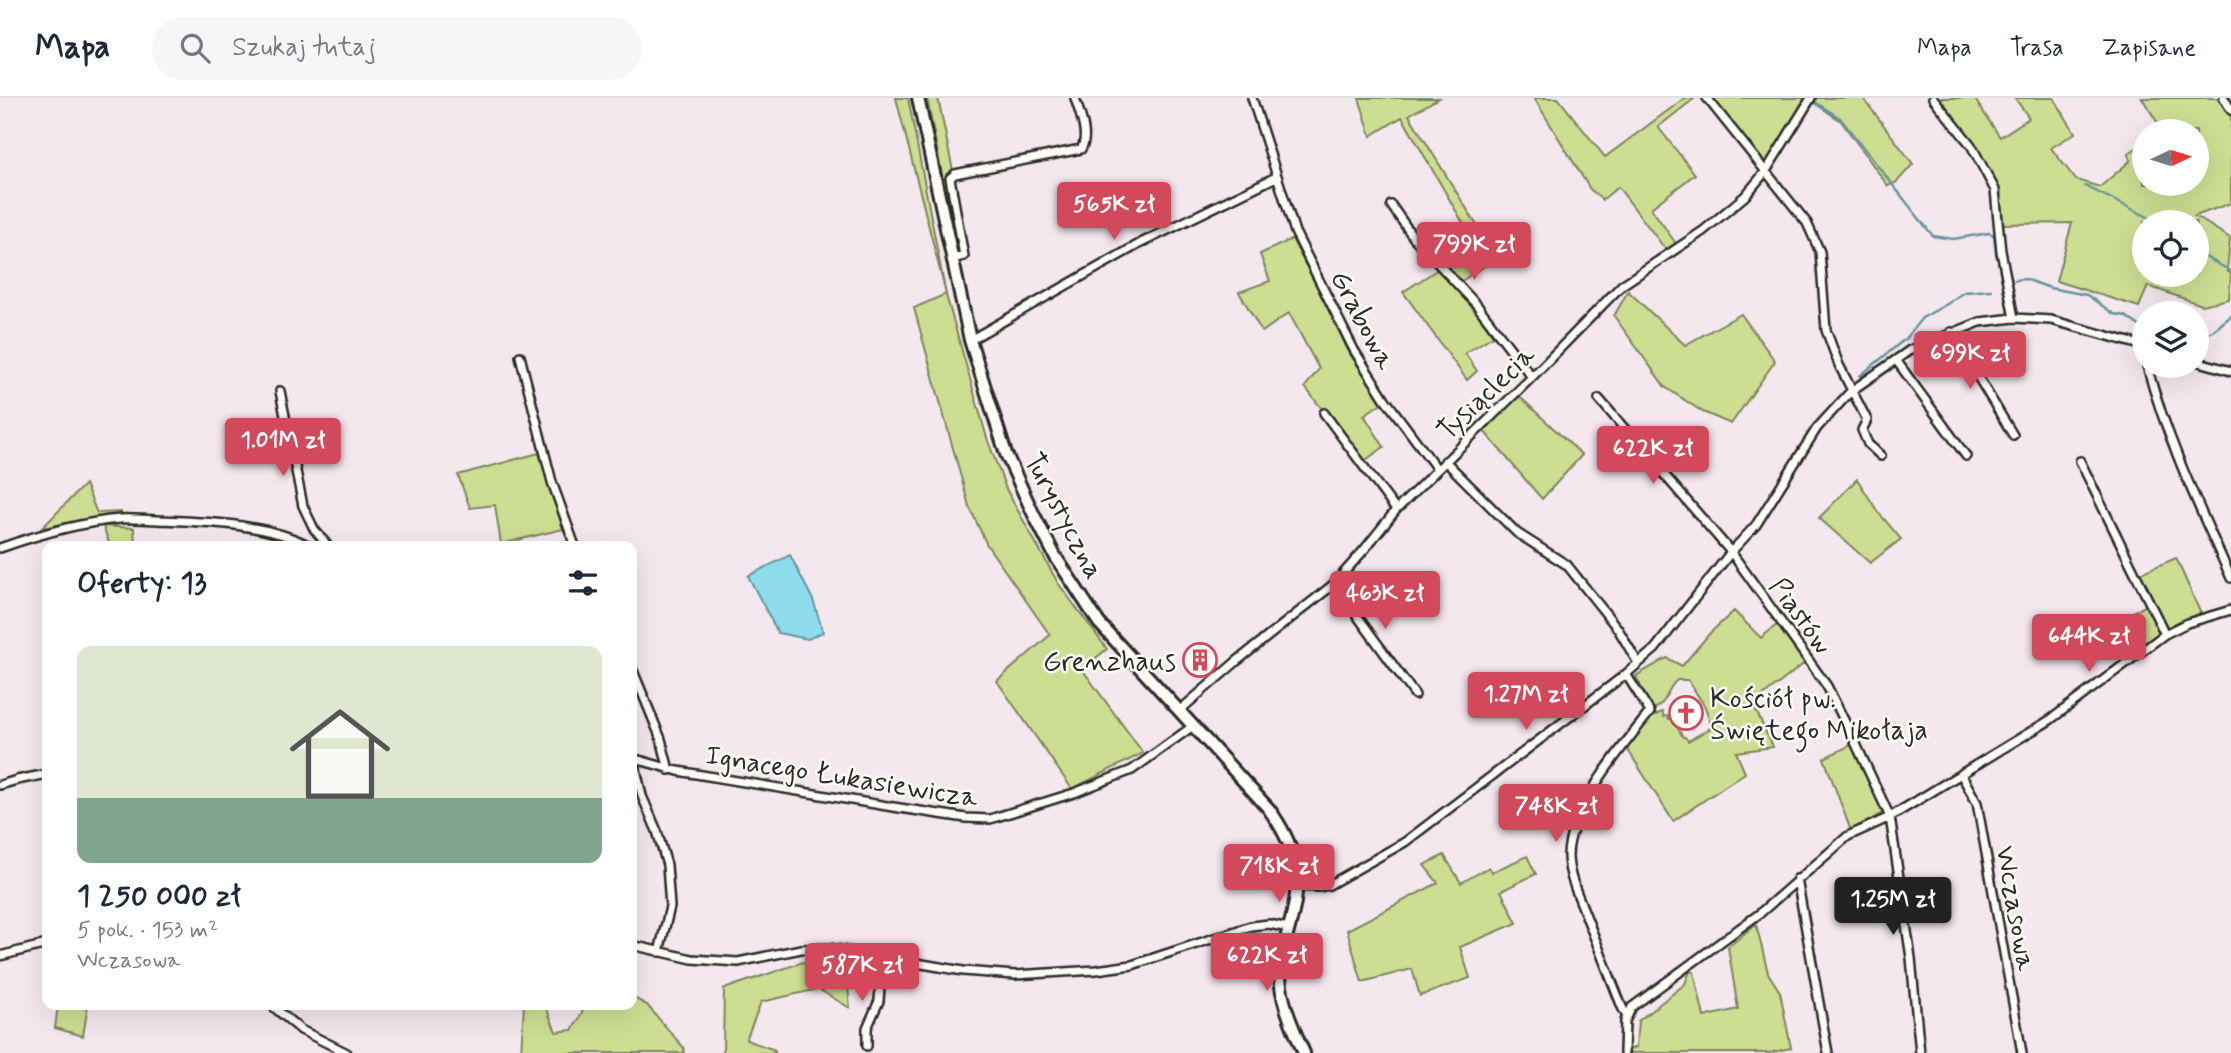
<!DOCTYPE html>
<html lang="pl">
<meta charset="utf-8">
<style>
body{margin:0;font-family:Mynerve,sans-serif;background:#f6f6f7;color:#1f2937;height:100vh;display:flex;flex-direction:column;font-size:26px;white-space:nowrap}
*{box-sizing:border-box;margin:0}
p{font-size:23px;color:#747a83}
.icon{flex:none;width:38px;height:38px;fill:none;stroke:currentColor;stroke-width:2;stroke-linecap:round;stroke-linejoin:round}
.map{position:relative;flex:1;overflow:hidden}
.sheet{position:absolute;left:42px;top:443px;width:595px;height:469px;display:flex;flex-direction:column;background:#fff;border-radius:14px;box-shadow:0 7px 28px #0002}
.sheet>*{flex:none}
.needle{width:46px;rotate:86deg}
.fabs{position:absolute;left:2132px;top:21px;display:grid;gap:14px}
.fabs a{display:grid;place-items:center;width:77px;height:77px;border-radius:50%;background:#fff;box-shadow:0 7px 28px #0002;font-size:35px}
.price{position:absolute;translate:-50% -60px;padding:0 16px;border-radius:7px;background:#d1495b;color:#fff;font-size:23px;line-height:46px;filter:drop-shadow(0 2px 4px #0008)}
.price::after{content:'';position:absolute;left:50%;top:42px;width:21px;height:16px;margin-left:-10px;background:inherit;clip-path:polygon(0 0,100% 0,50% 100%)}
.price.selected{background:#222;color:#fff}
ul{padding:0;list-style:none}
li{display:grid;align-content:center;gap:14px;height:371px;padding:0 35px}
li+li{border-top:2px solid #e0e1e3}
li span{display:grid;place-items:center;height:217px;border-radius:14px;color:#555}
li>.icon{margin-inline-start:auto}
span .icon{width:126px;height:126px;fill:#fffc;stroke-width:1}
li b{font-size:30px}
h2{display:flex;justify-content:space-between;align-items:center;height:84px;padding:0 35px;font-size:30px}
header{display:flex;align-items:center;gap:42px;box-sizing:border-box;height:98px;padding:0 35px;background:#fff;border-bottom:2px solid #e0e1e3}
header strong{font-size:33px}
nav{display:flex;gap:38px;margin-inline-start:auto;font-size:24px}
.search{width:490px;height:63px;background:#f6f6f7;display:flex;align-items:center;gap:18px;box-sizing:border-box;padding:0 24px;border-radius:38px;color:#747a83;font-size:26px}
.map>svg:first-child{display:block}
</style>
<header>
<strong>Mapa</strong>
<div class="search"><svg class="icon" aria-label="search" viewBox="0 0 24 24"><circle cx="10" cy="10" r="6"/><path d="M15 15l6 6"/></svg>Szukaj tutaj</div>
<nav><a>Mapa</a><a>Trasa</a><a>Zapisane</a></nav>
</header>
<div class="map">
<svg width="2231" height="955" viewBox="0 0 2231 955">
<rect width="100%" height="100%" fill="#f5e7ee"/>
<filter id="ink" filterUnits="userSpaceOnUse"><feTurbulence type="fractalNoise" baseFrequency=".0143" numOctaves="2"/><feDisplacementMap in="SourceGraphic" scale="14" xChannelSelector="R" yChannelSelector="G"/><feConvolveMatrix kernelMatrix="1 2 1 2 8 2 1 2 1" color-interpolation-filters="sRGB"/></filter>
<g filter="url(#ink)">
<path fill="#cdde92" stroke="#7c845e" stroke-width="2" fill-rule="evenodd" d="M896 0H908L946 197 987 340 1006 391 1058 485 1107 551 1082 571 1143 655 1072 691 997 583 1050 537 987 447 969 408 914 210 946 196Z
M927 0H938L953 73 946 80 957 136 955 143Z
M1359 0H1439L1409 17 1497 160 1457 186 1493 238 1465 255 1477 273 1467 282 1403 194 1438 171 1418 139 1459 166 1482 158 1402 19 1371 38Z
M1534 0H1558L1605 59 1685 0H1695L1658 29 1695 76 1651 110 1677 147 1666 152 1618 89 1602 102 1590 91Z
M1712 0H1807L1768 62 1761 63Z
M1816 0H1863L1913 66 1897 84 1888 88 1841 23 1813 4Z
M1936 0H1974L2000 39 2029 20 2015 0H2054L2075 35 2051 50 2076 82 2100 89 2130 63 2129 55 2144 45V86H2196V33H2163L2171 27 2161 30 2142 0H2218L2231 19V105L2195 118 2230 140 2227 173 2231 176 2229 201 2202 207 2148 188 2139 209 2056 183 2072 125 2002 126 1998 90 1974 45ZM2144 124H2196V177H2144Z
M1292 141 1333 219 1348 253 1383 304 1364 317 1384 349 1363 364 1305 289 1319 271 1289 215 1262 234 1239 194 1270 183 1260 156Z
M1628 193 1685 247 1741 216 1775 263 1731 326 1703 314 1665 289 1614 218Z
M1519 298 1582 357 1542 401 1483 332Z
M539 355 563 431 501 446 495 407 470 410 458 377Z
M1857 381 1878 414 1901 441 1870 465 1819 420Z
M85 386 97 415 121 414V417L42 430Z
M103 428 134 430 135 448H110Z
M2176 460 2201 516 2167 531 2138 476Z
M2147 507 2160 537 2126 562 2110 526Z
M1734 513 1761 540 1779 525 1807 563 1753 606 1773 649 1736 654 1745 675 1673 723 1626 649 1653 614 1636 578 1667 560 1682 568 1710 535ZM1677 582H1688L1705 609 1712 629 1688 643 1685 639H1683L1672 620 1669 621 1667 618 1664 619 1662 614 1656 617 1653 612C1670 603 1665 592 1677 582Z
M1853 646 1875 691 1882 715 1851 733 1824 660Z
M1444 757 1461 785 1489 769 1492 774 1527 758 1536 776 1501 793 1517 825 1460 849 1470 880 1420 898 1412 871 1362 884 1347 832 1438 785 1424 767Z
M1756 826 1768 875 1780 894 1791 950 1769 955H1629L1628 952 1636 949 1638 923 1685 886 1690 873 1694 874 1704 919 1738 911 1728 849Z
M803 864 846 867 850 910 818 891 761 904 746 942 775 952V955H723L724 891Z
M632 899 647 907 684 950V955H521L524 907H545L556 934 572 932 580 919 585 907 632 906Z
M58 907H88L83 938 55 930Z"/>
<path fill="#8eddec" stroke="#66969f" stroke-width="2" d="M790 457 813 502 823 534 808 541 778 535 748 478Z"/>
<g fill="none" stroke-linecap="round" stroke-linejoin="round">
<path stroke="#66969f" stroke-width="2.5" d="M1815 4 1840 20 1933 138 1953 141 1989 135 1994 137 1996 156 2001 170
M2085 88 2158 124
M2196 154 2231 173
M2015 182 2025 181 2050 190 2087 197 2114 216 2125 218 2144 231
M2196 241 2214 232 2231 218
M1860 278 1905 241 1922 220 1947 206 1964 194 1991 192"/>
<g stroke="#2b2b2b" stroke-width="12">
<path id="minor" d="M1252 0 1295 134 1354 252 1385 301 1437 371
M1707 0 1807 125 1820 154 1826 232 1839 267 1867 322 1862 332 1868 346 1881 358
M1933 0 1971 47 1995 92 2001 153 2014 220
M2224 0 2231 12
M1391 107 1414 140 1476 206 1532 279
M952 161 964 158 950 80 955 76 1081 51C1090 38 1079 14 1075 0
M1951 234 2013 337
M970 242 1141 145 1276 79
M520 258 552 384 575 448
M1896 262 1966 358
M2196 263 2231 273
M2147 268C2167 342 2200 411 2231 480
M280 293 303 408 314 431 328 448
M1599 301 1731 454 1827 588 1855 644 1890 719 1911 860 1920 955
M1324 315 1396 412
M1445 363 1517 435 1567 467 1618 531 1638 565
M2080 363 2165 536
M0 450C37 437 81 424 120 421 132 420 145 422 158 422 208 424 265 425 310 448
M1334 486 1415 597
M632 570 661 641 669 672
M1179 613 1237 563 1334 486 1364 452 1396 412 1532 279 1622 187 1703 133 1745 98 1766 73 1811 0
M632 660 678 673 893 709 966 720 990 721 1074 695 1132 672 1193 628
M634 662 642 698 657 733 667 767 670 809 659 854
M1961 676 1977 705 2022 955
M0 687 17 682 47 676
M1797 781 1828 955
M1297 788 1317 789 1329 787 1405 744 1626 576 1655 551 1731 454 1756 427 1817 330 1851 293 1910 252 1980 224 2014 220 2051 222 2144 248
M632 847 692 861 738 864 801 851 829 850 963 873 1015 877 1096 872 1132 867 1251 828 1269 826 1289 830
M0 858 47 846
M270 906 301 932 347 955
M1626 917 1622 909 1575 790C1571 779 1568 769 1568 758 1568 713 1622 649 1650 614L1626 576
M867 948V930L879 903 882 861
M1624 955 1625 923 1632 909 1759 816 1848 738 1890 719 2050 622 2165 536 2187 525 2231 512"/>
</g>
<g stroke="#2b2b2b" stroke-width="16">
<path id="secondary" d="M918 0 970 242 1006 356 1033 415 1055 458 1099 525 1269 711C1294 746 1303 775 1292 818 1288 836 1281 853 1280 872 1279 900 1293 930 1304 955"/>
</g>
<use href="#minor" stroke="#fdfcf7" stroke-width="7"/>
<use href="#secondary" stroke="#fdfcf7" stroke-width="10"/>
</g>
</g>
<defs>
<g id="building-ring" transform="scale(1.75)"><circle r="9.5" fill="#fdfcf7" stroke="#d1495b" stroke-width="1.5"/><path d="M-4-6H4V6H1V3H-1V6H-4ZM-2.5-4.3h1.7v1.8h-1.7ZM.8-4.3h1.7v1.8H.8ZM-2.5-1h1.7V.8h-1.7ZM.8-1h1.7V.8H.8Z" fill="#d1495b"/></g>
<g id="church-ring" transform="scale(1.75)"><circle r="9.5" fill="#fdfcf7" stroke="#d1495b" stroke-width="1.5"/><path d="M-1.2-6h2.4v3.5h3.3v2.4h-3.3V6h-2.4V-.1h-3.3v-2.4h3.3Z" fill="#d1495b"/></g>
</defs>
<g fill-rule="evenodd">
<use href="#building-ring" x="1200" y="562"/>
<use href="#church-ring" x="1686" y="615"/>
</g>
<g text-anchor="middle" stroke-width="5" stroke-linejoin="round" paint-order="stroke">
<g font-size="28" fill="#2b2b2b" stroke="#fdfcf7">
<text transform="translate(1364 221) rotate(62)" y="10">Grabowa</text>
<text transform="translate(1485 294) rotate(-44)" y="10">Tysiąclecia</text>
<text transform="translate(1065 417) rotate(62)" y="10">Turystyczna</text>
<text transform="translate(1802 517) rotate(54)" y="10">Piastów</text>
<text transform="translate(842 677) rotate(9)" y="10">Ignacego Łukasiewicza</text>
<text transform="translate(2017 810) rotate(80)" y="10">Wczasowa</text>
</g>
<g font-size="28" fill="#2b2b2b" stroke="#fdfcf7" text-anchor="end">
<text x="1176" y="572">Grenzhaus</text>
<text x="1710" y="609" text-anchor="start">Kościół pw.<tspan x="1710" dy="32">Świętego Mikołaja</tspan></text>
</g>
</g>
</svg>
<div class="fabs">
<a><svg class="needle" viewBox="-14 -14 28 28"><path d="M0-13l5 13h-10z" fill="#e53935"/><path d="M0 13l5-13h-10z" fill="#747a83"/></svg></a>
<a><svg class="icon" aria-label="locate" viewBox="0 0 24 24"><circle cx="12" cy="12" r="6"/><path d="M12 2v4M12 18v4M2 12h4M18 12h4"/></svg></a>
<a><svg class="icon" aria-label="layers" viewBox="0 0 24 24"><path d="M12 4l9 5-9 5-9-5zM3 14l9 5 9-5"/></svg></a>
</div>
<b class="price" style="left:1114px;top:144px">565K zł</b>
<b class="price" style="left:1474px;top:184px">799K zł</b>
<b class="price" style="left:1970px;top:293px">699K zł</b>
<b class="price" style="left:283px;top:380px">1.01M zł</b>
<b class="price" style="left:1653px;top:388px">622K zł</b>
<b class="price" style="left:1385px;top:533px">463K zł</b>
<b class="price" style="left:2089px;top:576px">644K zł</b>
<b class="price" style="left:1526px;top:634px">1.27M zł</b>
<b class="price" style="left:1556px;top:746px">748K zł</b>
<b class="price" style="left:1279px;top:806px">718K zł</b>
<b class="price selected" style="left:1893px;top:839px">1.25M zł</b>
<b class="price" style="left:1267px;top:895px">622K zł</b>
<b class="price" style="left:862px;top:905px">587K zł</b>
<section class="sheet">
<h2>Oferty: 13<svg class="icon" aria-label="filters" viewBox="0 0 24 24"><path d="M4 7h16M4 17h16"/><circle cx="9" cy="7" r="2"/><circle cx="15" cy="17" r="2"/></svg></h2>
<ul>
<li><span style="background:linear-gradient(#dfe7d0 70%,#7fa58c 0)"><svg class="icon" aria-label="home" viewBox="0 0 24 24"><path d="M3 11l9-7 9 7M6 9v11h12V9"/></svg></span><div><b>1 250 000 zł</b><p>5 pok. · 153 m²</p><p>Wczasowa</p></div></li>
</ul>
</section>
</div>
